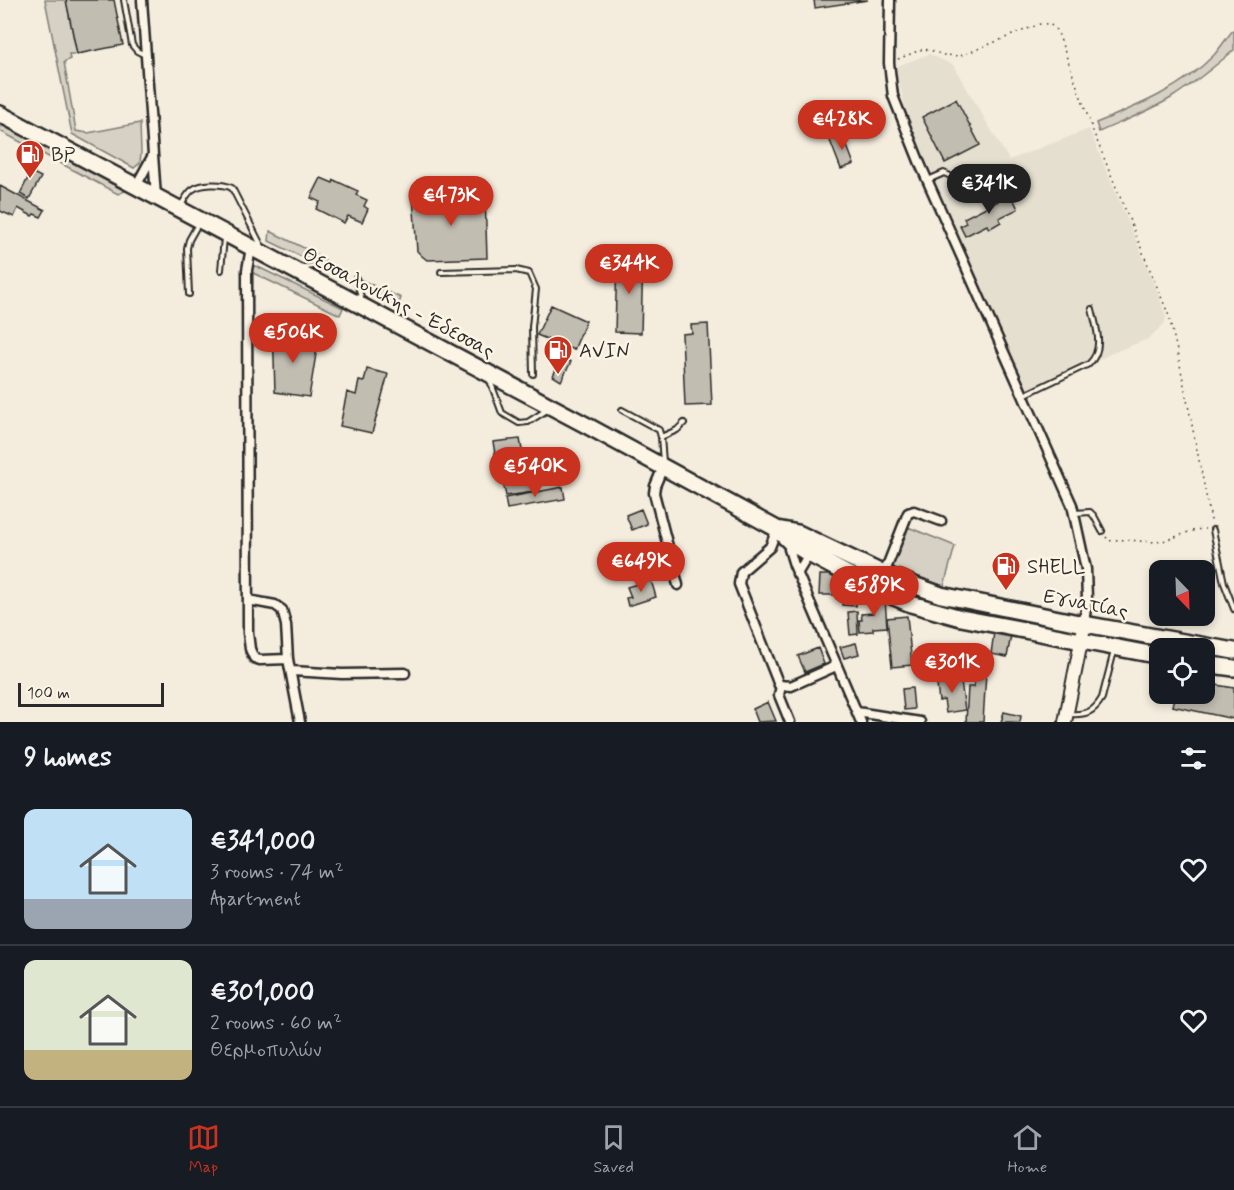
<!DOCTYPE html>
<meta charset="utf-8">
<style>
body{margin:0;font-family:Mynerve,sans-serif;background:#20242c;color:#f1f3f6;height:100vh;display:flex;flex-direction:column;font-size:22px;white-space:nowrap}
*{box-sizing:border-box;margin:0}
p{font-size:20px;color:#9ea1a6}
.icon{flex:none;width:33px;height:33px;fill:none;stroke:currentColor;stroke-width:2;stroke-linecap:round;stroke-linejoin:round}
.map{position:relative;height:722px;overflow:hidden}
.panel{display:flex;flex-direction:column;background:#171b24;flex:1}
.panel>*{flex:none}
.needle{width:39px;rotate:157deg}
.tools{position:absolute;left:1149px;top:560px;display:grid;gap:12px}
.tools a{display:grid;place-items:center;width:66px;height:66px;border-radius:12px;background:#171b24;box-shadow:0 3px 9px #0003;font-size:30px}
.scale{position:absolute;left:18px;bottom:15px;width:146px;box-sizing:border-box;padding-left:6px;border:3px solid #2b2b2b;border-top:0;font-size:16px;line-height:21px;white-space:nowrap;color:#2b2b2b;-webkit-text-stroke:4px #fcf5e5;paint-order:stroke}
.price{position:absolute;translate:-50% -51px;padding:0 14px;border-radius:21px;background:#c8321e;color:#fff;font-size:20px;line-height:39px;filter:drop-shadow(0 2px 3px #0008)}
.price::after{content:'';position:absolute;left:50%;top:36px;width:18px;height:14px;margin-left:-9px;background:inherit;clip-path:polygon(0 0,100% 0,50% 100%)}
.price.on{background:#222;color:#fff}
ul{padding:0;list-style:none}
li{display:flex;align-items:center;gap:18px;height:150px;padding:0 24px}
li+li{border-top:2px solid #363941}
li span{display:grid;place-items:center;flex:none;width:168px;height:120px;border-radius:12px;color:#555}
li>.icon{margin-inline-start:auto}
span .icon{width:72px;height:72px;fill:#fffc;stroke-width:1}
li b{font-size:26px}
h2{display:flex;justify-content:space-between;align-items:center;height:72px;padding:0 24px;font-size:26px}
.tabs{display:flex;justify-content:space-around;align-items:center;height:84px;border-top:2px solid #363941;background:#171b24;font-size:16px;color:#9ea1a6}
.tabs a{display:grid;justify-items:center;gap:3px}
.tabs .on{color:#c8321e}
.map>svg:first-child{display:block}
</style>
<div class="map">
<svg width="1234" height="722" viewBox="0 0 1234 722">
<rect width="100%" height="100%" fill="#f4edde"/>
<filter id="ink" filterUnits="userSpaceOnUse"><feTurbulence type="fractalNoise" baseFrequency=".0167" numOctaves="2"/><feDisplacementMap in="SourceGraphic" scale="12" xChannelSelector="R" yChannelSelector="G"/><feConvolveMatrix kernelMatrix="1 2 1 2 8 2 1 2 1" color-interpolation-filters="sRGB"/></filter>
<g filter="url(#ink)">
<path fill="#e5dfd0" d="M929 54 953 65 1009 160 1089 129 1157 290 1166 317 1164 324 1148 339 1110 354 1029 398 908 119 895 67Z"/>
<path fill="#d6d1c4" stroke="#807e78" stroke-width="1.5" d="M45 0H66L77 54H69L70 59 64 62 76 131 88 133 140 123 141 153 140 163 134 168 72 134Z
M1234 29V50C1214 67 1193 84 1171 98 1148 112 1123 121 1099 132L1096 123C1138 106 1182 88 1214 55 1221 47 1227 37 1234 29Z
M0 122 125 191 118 194 0 131Z
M270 231 316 254 302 257 269 241Z
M256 266 343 308 340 315 251 272 252 267Z
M359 279 401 298 397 309 370 293Z
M908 527 955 546 944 586 890 567Z"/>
<path fill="#c2bdb1" stroke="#2b2b2b" stroke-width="1.5" d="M66 0H114L123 45 77 54Z
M814 0H868L815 8Z
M956 99 980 145 945 163 922 117Z
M842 133 854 164 841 169 829 138Z
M31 172 41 177 29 199 20 194Z
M321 178 333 183 334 180 358 191 356 195 367 200 364 206 368 209 362 222 348 216 344 223 316 209 320 202 311 198Z
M0 186 45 210 41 217 34 214 32 216 18 208 14 217 0 211Z
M485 194 487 258 427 260 422 256 417 251 413 197Z
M1004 195 1006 199 1012 196 1018 209 999 218 1001 222 989 229 987 225 965 236 960 226 966 223 964 218 998 201 997 198Z
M617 257 643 258 641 333 615 332Z
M551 305 586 321 574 350 537 335Z
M708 324 712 405 685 406 682 334 692 333 691 325Z
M273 325 317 348 309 397 275 392Z
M561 358 571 362 561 381 553 376Z
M367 369 388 374 372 433 340 426 347 392 356 395 359 381 364 382Z
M520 439 525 466 498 471 493 442Z
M529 470 533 492 506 496 501 474Z
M563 487 565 499 507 509 505 498Z
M641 509 647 524 632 530 626 515Z
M820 575H835L834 595H819Z
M651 580 656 597 628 606 626 598 631 597 627 587Z
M843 588H857L856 606 842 605Z
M885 599 887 627 873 628V631L860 632 859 620H862L861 614 873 613 872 600Z
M857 611 858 634 850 635 848 612Z
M907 616 912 665 892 667 887 618Z
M994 632 1011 635 1007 657 991 654Z
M856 643 859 654 844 658 840 647Z
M818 648 824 664 805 672 798 656Z
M975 671 986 672 983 722H966L968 687H974Z
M960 674 965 710 946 713 944 700 939 701 937 685 944 684 943 676Z
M1204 683 1234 688V719L1172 706 1175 693H1204Z
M912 688 914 709 904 710 902 689Z
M768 702 776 721 758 722 753 709Z
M1004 712 1021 716 1020 722H1001Z"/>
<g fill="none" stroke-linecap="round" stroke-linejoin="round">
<g stroke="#2b2b2b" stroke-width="8">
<path id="lane" d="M124 0 132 45 137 51 145 55
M928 180 944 173 988 194
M180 207C184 201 187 194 192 190 201 183 222 183 232 188L263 249
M301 268 324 264
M221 270 224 238
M441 272 516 270 529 273 536 289 532 327 533 374
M356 278 362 301
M189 294 187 248 189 240 198 224
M248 337 258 336 265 320
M489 378 502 413 519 423 528 422 547 410
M1024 395 1089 364C1105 349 1096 327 1092 309
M622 410 659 430 661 437 663 462
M661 437 677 430 684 423
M1075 513 1090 512 1094 516 1102 531
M1213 530 1224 583 1234 609
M1070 714C1086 715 1094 712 1102 698L1114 651"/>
</g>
<g stroke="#2b2b2b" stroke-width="13">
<path id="street" d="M142 0 156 197
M890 0 889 63 893 96 921 166 1072 505 1086 569 1087 599 1084 624
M136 186 152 157
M251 248 247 270 248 633 250 649 254 658 260 660 288 659
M663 467 655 486 654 493 678 585
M777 529 770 547 741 572 739 584 779 685 791 686 836 666
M790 542 789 549 794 565 861 722
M797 574 809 554
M884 574 908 513 914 511 941 521
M248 600 275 605 282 610 286 625 288 659 300 722
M292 671 342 674 405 673
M781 686 779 695 790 722
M857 712 920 722"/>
</g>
<g stroke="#2b2b2b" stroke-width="16">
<path id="secondary" d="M1065 722 1083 632"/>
</g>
<g stroke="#2b2b2b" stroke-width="20">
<path id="highway" d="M0 114 584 424 777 529 798 533 884 574 941 595 1084 624 1234 651
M777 529 790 542 809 554 877 590 911 604 961 618 1160 656
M1204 664 1234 668"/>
</g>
<path stroke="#2b2b2b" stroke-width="1.5" stroke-dasharray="1.5 4.5" stroke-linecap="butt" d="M898 59 923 49 930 50 943 55 960 56 1040 24C1049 23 1053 25 1058 33L1093 131 1169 316 1178 355 1212 525
M1106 537 1109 541C1127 537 1145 544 1162 541 1177 538 1190 529 1205 529"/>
<use href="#lane" stroke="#fcf5e5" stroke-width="4"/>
<use href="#street" stroke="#fcf5e5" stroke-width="8"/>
<use href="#secondary" stroke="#fcf5e5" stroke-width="12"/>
<use href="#highway" stroke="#fcf5e5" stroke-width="15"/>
</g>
</g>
<defs>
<g id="fuel-pin" transform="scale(1.5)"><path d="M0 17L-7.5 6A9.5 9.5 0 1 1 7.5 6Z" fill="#c8321e" stroke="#fcf5e5"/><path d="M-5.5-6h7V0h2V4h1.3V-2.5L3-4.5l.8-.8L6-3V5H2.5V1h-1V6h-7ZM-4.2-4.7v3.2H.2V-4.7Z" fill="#fff"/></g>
</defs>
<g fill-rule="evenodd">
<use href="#fuel-pin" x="30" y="154"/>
<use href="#fuel-pin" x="558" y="350"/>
<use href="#fuel-pin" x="1006" y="566"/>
</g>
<g text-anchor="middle" stroke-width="5" stroke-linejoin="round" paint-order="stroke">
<g font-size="20" fill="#2b2b2b" stroke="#fcf5e5" text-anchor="start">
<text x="51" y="161">BP</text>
<text x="579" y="357">AVIN</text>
<text x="1027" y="573">SHELL</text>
</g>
<g font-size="20" fill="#2b2b2b" stroke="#fcf5e5">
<text transform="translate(399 302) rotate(28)" y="7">Θεσσαλονίκης - Έδεσσας</text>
<text transform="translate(1086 603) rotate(11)" y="7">Εγνατίας</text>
</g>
</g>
</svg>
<div class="tools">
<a><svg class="needle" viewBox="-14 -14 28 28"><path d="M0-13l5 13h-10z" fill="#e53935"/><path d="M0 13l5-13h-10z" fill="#9ea1a6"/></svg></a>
<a><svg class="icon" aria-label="locate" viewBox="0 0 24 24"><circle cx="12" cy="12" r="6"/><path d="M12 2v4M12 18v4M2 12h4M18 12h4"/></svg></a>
</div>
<div class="scale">100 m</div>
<b class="price" style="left:842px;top:151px">€428K</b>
<b class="price on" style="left:989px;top:215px">€341K</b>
<b class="price" style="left:451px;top:227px">€473K</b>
<b class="price" style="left:629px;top:295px">€344K</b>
<b class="price" style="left:293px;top:364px">€506K</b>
<b class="price" style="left:535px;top:498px">€540K</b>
<b class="price" style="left:641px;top:593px">€649K</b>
<b class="price" style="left:874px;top:617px">€589K</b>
<b class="price" style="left:952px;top:694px">€301K</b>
</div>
<section class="panel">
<h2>9 homes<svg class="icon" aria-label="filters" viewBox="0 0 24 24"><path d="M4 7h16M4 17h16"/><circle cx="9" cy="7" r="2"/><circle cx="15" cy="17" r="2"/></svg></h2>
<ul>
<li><span style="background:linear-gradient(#bfe0f5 75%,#9aa5b1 0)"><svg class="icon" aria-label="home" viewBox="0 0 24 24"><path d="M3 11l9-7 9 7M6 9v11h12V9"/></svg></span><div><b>€341,000</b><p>3 rooms · 74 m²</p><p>Apartment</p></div><svg class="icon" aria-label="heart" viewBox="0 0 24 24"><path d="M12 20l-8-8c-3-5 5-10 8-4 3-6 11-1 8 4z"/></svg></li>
<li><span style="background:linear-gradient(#dfe7d0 75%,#c2b280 0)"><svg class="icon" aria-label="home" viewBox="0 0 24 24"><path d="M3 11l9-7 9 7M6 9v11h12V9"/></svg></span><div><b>€301,000</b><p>2 rooms · 60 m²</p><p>Θερμοπυλών</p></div><svg class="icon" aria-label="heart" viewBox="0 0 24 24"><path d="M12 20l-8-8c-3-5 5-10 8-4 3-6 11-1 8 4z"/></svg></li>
</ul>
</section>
<nav class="tabs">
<a class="on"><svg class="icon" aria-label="map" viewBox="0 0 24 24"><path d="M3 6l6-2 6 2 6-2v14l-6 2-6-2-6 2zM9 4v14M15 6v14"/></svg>Map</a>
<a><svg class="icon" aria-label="saved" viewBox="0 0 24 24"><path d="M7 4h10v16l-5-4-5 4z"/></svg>Saved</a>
<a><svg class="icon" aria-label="home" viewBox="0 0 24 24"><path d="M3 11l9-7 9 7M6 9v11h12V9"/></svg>Home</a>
</nav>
